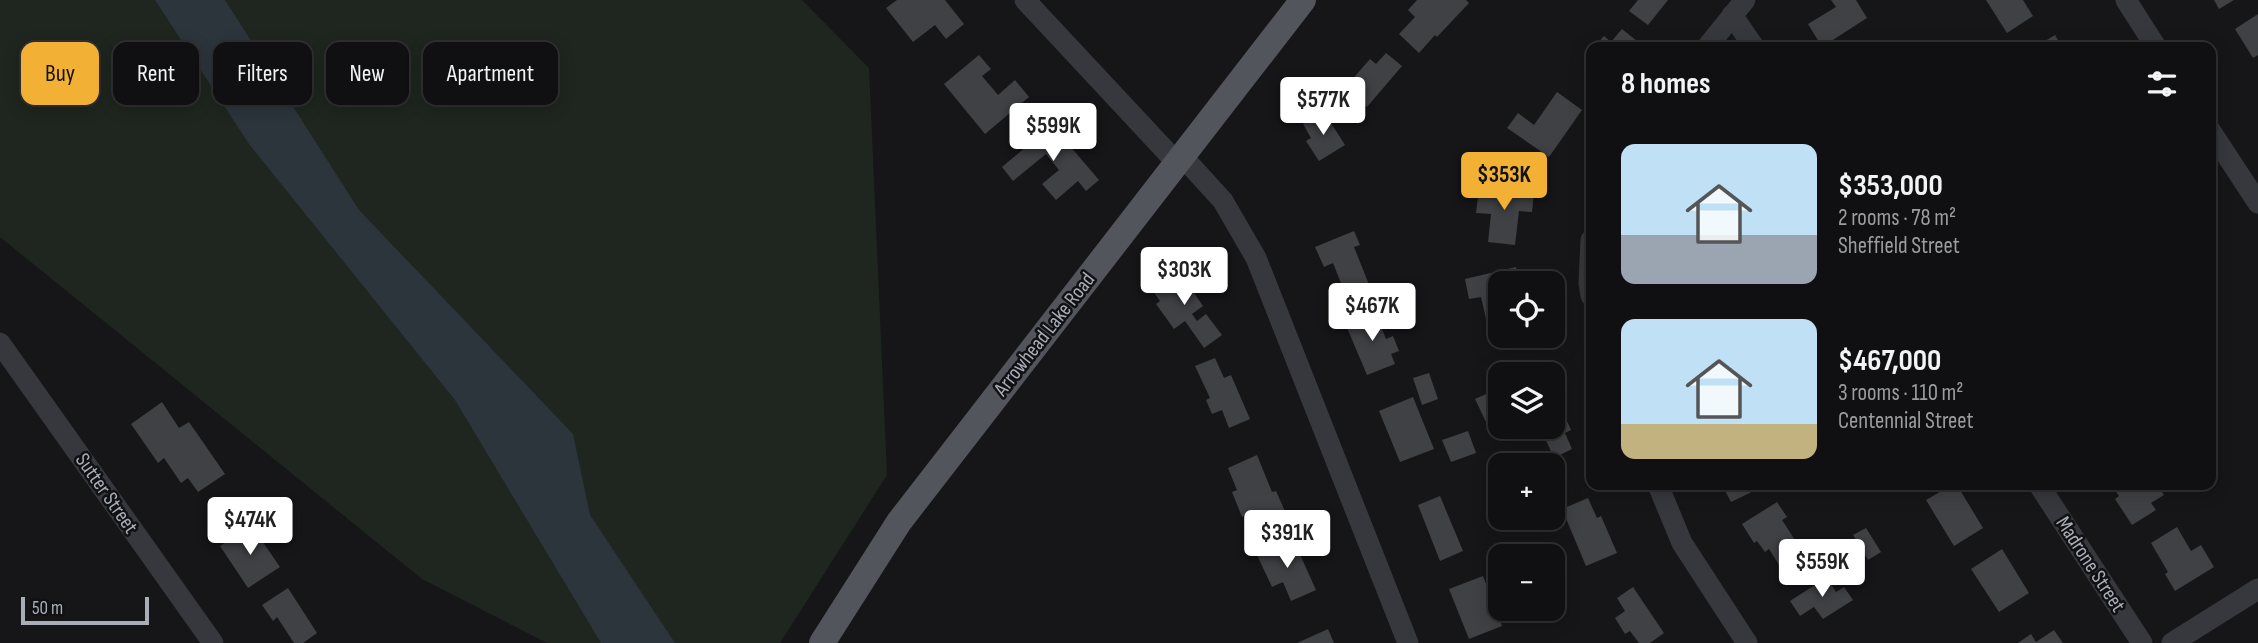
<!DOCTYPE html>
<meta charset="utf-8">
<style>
body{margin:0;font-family:"Sofia Sans Condensed",sans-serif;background:#1e1e20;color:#f1f3f6;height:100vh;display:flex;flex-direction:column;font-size:26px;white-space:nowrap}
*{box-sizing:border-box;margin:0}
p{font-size:23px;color:#9c9d9f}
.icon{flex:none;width:38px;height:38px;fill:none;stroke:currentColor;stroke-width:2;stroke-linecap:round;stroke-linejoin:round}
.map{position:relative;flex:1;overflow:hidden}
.drawer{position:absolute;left:1586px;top:42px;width:630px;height:448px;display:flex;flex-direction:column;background:#101012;border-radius:14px;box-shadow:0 4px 18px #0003,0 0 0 2px #303032}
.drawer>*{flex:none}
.guide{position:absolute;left:21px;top:42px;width:665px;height:63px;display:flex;gap:14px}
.buttons{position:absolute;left:1488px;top:271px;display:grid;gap:14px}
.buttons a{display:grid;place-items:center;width:77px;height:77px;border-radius:14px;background:#101012;box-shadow:0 4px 18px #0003,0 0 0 2px #303032;font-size:35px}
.scale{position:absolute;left:21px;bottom:18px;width:128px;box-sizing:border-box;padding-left:7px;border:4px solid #a8adb8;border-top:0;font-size:19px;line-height:24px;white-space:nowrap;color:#a8adb8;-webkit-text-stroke:5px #111113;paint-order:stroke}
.price{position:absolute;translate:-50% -60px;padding:0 16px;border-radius:7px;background:#fff;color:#222;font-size:23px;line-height:46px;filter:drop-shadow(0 2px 4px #0008)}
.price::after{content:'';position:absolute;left:50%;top:42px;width:21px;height:16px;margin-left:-10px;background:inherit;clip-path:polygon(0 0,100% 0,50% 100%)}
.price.current{background:#f2b134;color:#111}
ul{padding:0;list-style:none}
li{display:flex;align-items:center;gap:21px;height:175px;padding:0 35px}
li span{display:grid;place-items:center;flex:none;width:196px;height:140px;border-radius:14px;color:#555}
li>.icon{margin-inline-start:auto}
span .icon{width:84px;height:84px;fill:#fffc;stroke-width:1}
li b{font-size:30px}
h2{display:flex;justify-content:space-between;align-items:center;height:84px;padding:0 35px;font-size:30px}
.tag{padding:0 24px;border-radius:14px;background:#101012;box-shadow:0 4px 18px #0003,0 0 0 2px #303032;font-size:24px;line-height:63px}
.tag.current{background:#f2b134;color:#111}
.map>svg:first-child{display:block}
</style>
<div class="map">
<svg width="2258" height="643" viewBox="0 0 2258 643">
<rect width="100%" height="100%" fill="#161618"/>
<path fill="#1e261f" d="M0 0H802L869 68 887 475 780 643H547L422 579 0 237Z"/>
<path fill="#2c353c" d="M155 0H225L359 210 573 434 590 515 675 643H601L455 400 249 144Z"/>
<path fill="#404145" d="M897 0H945L964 24 946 39 935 25 913 42 886 8Z
M1417 0H1466L1469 3 1437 37 1435 35 1419 53 1399 34 1415 17 1408 10Z
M1638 0H1668L1648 25 1629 11Z
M1831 0H1856L1867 18 1822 47 1808 24 1836 7Z
M1986 0H2023L2033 16 2007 33Z
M2214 0H2234L2219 9Z
M2258 14V55L2253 58 2235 29Z
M1622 29 1637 41 1632 47H1594L1604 36 1611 42Z
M2055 35 2062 47H2035Z
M1591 52V66L1584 60Z
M1386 53 1402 66 1367 107 1357 98 1361 94 1349 83 1370 59 1376 64Z
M979 55 991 69 982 76 998 95 1015 80 1029 97 985 134 944 84Z
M1557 92 1582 110 1549 157 1507 128 1518 113 1534 125Z
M1324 112 1345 145 1319 161 1306 141 1311 138 1303 124Z
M1052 125 1099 180 1086 191 1078 181 1056 200 1042 184 1059 170 1046 154 1013 181 1002 167Z
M1479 188 1534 193 1532 212 1519 211 1515 245 1488 242 1491 214 1476 213Z
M1354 231 1360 245 1354 247 1370 287 1346 296 1333 263 1324 267 1315 247Z
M1516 267 1519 284H1500V336L1507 337 1497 339 1493 322 1487 323 1481 297 1469 299 1465 279Z
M1177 268 1203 306 1192 314 1197 321 1206 314 1222 335 1204 348 1185 321 1174 329 1156 304 1160 301 1150 287Z
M1375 311 1386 339 1393 336 1399 351 1391 354 1395 364 1367 375 1345 323Z
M1215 358 1224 378 1231 375 1250 419 1229 428 1222 410 1212 414 1206 400 1210 398 1195 366Z
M1429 373 1438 399 1422 405 1413 378Z
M1495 390 1500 401V416L1486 422 1475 399Z
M1555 395 1571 430 1565 433 1572 449 1554 458 1540 427H1552V396Z
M1413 397 1434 449 1400 462 1379 411Z
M162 402 179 428 189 422 225 474 198 492 188 478 181 483 164 458 158 463 131 424Z
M1468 431 1476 453 1451 462 1442 440Z
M1257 455 1272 492 1276 491 1288 518 1269 526 1266 519 1254 524 1249 514 1242 517 1232 492 1237 490 1228 468Z
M1722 485H1756L1758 489 1731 502Z
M1952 485H1957L1983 528 1954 546 1926 500Z
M2111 485H2157L2164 495 2151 503 2156 510 2132 525 2115 499 2119 496Z
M1440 496 1463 551 1440 561 1418 505Z
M1588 498 1597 518 1601 516 1617 553 1586 566 1562 509Z
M1777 502 1787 517 1782 520 1804 554 1781 568 1769 549 1765 552 1757 541 1754 543 1742 524Z
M251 525 280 567 248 588 220 546Z
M2177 527 2191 551 2201 545 2214 567 2175 591 2165 574 2168 572 2151 543Z
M1866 528 1881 552 1868 560 1853 535Z
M1293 539 1316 590 1291 601 1283 582 1272 587 1257 555Z
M2002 549 2029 593 1999 612 1971 569Z
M1483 576 1502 626 1469 639 1449 589Z
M1827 577 1836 592 1844 587 1853 600 1823 619 1814 607 1800 616 1790 601Z
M1633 587 1664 633 1650 643H1639L1630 631 1625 634 1615 618 1625 611 1617 598Z
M288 588 317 633 303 643H294L277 617 273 621 262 605Z
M1328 629 1334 643H1297Z
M2054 630 2063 643H2018L2031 634 2036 642Z"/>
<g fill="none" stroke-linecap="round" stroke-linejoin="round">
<path stroke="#37383d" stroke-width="21" d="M1025 0 1178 164
M2126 0 2156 47
M1732 15 1754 47
M1707 47 1745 0
M2210 130 2258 203
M1183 157 1223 201 1256 258 1408 643
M1591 240 1589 283 1591 296
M0 343 213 643
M1658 485 1682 543 1747 643
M2039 485 2142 643
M2172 643 2258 589"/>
<path stroke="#53555c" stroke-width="26" d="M822 643 899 522 1303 0"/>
</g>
<g text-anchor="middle" stroke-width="5" stroke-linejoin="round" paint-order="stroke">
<g font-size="21" fill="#a8adb8" stroke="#111113">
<text transform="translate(1044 334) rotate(-52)" y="7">Arrowhead Lake Road</text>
<text transform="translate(107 493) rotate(55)" y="7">Sutter Street</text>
<text transform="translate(2091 564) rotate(57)" y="7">Madrone Street</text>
</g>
</g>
</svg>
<div class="buttons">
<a><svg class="icon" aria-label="locate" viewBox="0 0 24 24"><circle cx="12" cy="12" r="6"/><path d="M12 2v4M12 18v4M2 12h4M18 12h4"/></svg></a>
<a><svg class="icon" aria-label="layers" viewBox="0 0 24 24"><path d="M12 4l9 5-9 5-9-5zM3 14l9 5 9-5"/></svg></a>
<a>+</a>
<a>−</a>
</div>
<div class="scale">50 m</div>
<b class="price" style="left:1323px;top:137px">$577K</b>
<b class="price" style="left:1053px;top:163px">$599K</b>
<b class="price current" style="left:1504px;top:212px">$353K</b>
<b class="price" style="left:1184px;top:307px">$303K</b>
<b class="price" style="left:1372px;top:343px">$467K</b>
<b class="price" style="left:250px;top:557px">$474K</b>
<b class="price" style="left:1287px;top:570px">$391K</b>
<b class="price" style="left:1822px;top:599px">$559K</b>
<div class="guide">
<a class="tag current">Buy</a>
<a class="tag">Rent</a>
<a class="tag">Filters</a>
<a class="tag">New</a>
<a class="tag">Apartment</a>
</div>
<section class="drawer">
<h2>8 homes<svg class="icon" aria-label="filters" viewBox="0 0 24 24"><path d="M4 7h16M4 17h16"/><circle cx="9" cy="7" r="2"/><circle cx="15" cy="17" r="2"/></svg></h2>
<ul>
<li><span style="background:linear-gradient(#bfe0f5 65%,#9aa5b1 0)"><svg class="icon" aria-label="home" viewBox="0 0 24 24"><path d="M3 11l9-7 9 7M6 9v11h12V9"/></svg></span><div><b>$353,000</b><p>2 rooms · 78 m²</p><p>Sheffield Street</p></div></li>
<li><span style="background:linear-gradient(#bfe0f5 75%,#c2b280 0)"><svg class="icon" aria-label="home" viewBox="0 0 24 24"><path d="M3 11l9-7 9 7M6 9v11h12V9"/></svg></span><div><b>$467,000</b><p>3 rooms · 110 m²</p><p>Centennial Street</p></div></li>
</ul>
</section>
</div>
